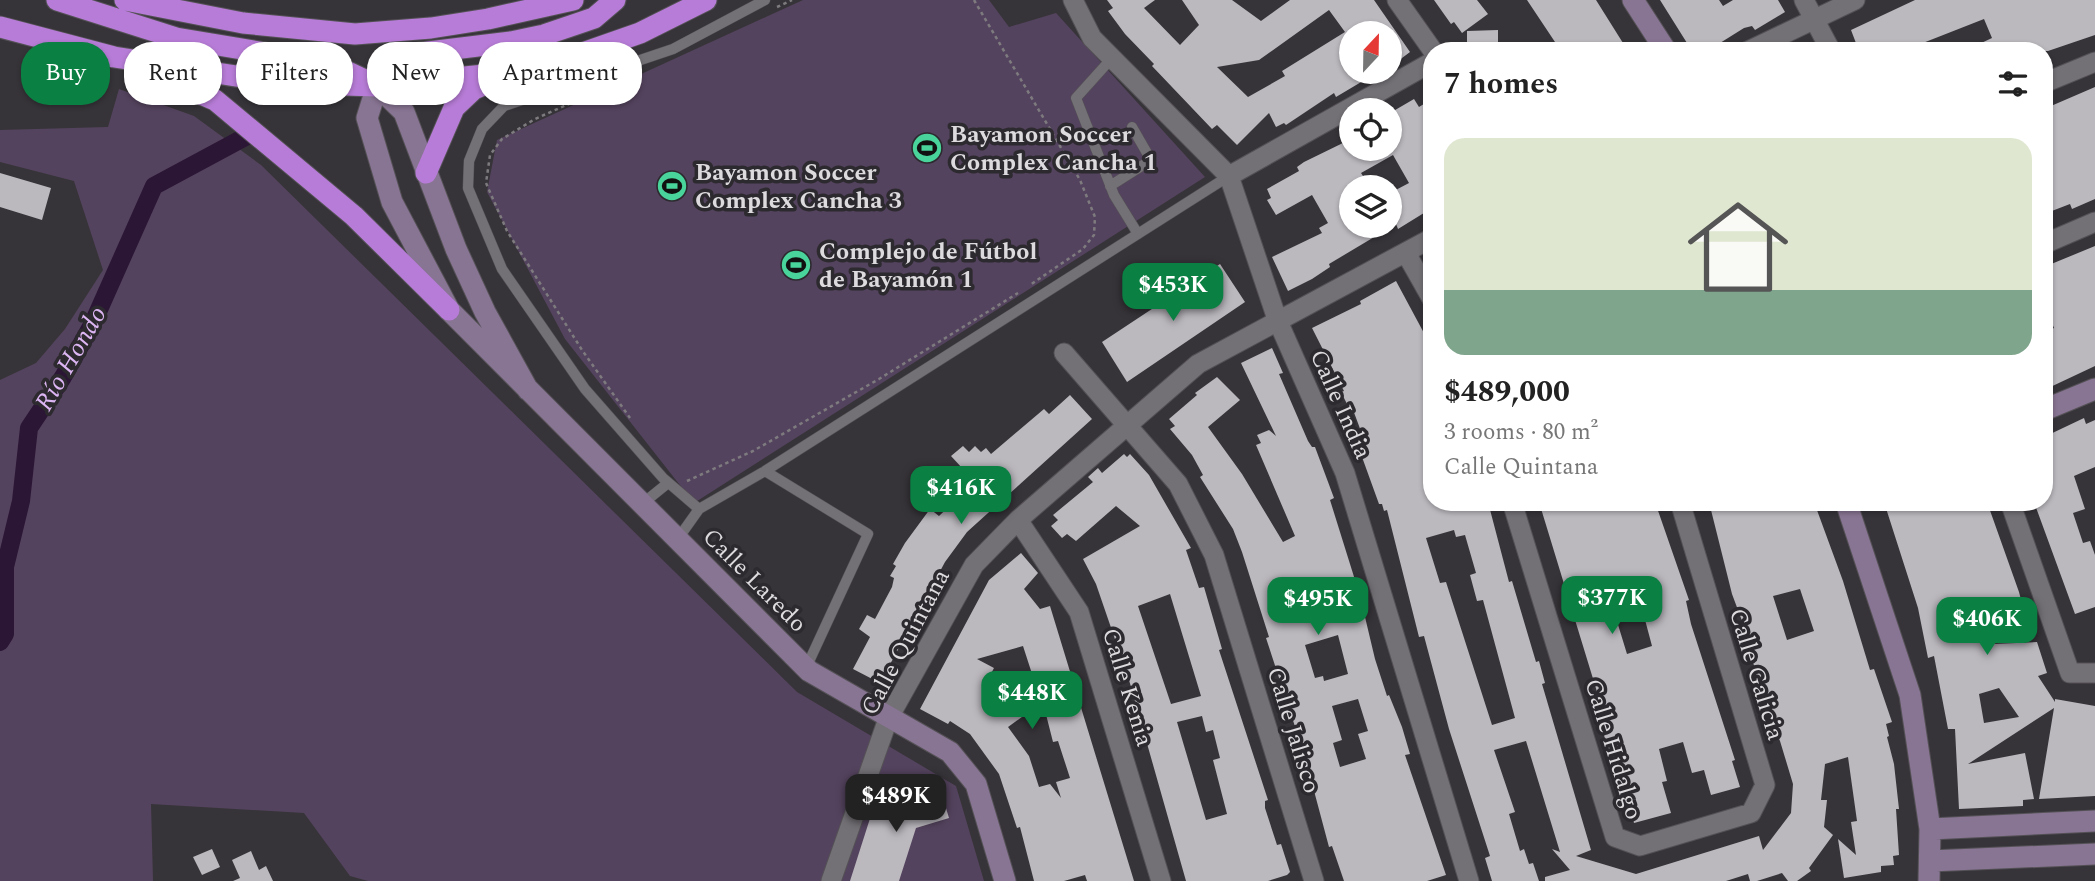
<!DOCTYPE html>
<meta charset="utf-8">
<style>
body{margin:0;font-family:Spectral,serif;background:#f6f6f6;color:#222;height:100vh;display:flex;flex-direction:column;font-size:26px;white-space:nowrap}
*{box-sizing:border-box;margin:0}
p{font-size:23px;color:#767676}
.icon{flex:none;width:38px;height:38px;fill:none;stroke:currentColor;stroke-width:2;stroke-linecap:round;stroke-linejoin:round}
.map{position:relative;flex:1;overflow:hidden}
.drawer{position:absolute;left:1423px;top:42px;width:630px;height:469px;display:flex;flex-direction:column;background:#fff;border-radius:28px;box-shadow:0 2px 5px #0004}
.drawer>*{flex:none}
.top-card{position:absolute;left:21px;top:42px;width:665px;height:63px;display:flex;gap:14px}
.needle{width:46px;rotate:22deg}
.controls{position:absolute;left:1339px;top:21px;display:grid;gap:14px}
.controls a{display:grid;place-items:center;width:63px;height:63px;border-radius:50%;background:#fff;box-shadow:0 2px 5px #0004;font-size:35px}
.price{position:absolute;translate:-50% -60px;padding:0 16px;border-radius:14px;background:#0b8043;color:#fff;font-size:23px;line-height:46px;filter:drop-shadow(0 2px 4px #0008)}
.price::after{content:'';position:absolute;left:50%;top:42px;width:21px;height:16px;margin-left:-10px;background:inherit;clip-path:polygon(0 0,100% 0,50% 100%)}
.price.on{background:#222;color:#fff}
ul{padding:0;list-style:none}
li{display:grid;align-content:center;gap:14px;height:371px;padding:0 21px}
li+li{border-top:2px solid #e0e0e0}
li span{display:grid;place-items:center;height:217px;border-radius:21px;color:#555}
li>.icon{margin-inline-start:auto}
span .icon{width:126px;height:126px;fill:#fffc;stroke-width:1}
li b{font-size:30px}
h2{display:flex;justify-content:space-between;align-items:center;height:84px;padding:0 21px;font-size:30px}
.tag{padding:0 24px;border-radius:28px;background:#fff;box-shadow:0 2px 5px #0004;font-size:24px;line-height:63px}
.tag.on{background:#0b8043;color:#fff}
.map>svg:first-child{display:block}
</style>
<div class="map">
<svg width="2095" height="881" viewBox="0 0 2095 881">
<rect width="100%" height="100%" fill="#373439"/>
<path fill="#54435e" d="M803 0H989L1009 27 1056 13 1205 177 694 503 565 339 487 192 497 140Z
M119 89 194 116 261 165 797 692 956 786 984 881H368L350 876 304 813 151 804 153 881H0V380L36 363 65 329 103 270 74 181 0 162V130L108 127Z"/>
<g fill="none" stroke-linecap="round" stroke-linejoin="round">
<path stroke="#2b1636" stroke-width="18" d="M0 642 5 634V567L21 501 29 428 63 377 93 323 154 186 247 136"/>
</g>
<path fill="#bbb8be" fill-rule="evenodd" d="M1107 0H1155L1144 8 1180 45 1199 25 1182 0H1232L1261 21 1290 0H1374L1410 52 1398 61 1396 57 1390 62V33H1351V72H1378L1336 97 1334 93 1286 125 1284 123 1276 127 1269 113 1237 145 1217 125 1212 129 1152 66 1154 64 1125 34 1108 11 1113 8ZM1329 10 1345 32 1282 71 1285 76 1248 97 1217 67 1259 60Z
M1434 0H1477L1488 14 1462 33 1454 22 1451 24Z
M1527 0H1596L1628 51H1561Z
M1660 0H1719L1723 6 1733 0H1778L1785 12 1755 30 1752 26 1744 28 1712 48 1692 51Z
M1915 0H2095V35L2048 51H1964L1992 38 1984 19 1905 50 1902 42 1881 51H1859L1851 30Z
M1498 30V51H1467V31Z
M2095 87V199L2072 209 2070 204 2044 214V109Z
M1414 99 1419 107 1432 99V208L1398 229 1396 224 1329 264 1330 267 1312 279 1288 291 1272 257 1322 233 1319 228 1328 223 1312 195 1276 215 1267 200 1271 198 1267 189 1299 171 1297 167 1304 162 1347 141 1351 143V149H1390V113ZM1393 155 1409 183 1390 193V226H1351V187L1365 179 1361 173Z
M0 173 51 188 42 220 0 207Z
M2095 246V366L2044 390V345L2051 342 2047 331 2054 328 2044 304V267Z
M1220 264 1245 302 1127 382 1102 342Z
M1396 281 1432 348V502H1488L1509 582 1512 581 1536 662 1539 661 1545 683 1542 684 1591 850 1576 856 1636 874 1759 836 1763 850 1791 813 1793 784 1780 741 1766 711 1753 662 1757 661 1732 594 1709 502H1814L1843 581 1870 670 1874 669 1892 722 1886 724 1889 736 1887 737 1894 764 1899 809H1896L1899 855 1893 856 1894 865 1881 866V872L1844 878 1838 839 1856 855 1851 822 1857 821 1848 757 1825 764 1821 800H1827L1824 827 1833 835 1809 868 1811 871 1797 881H1788L1782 873 1757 881H1750L1748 874 1726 881H1545V877L1570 870 1552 849 1560 852 1526 741 1494 750 1515 812 1509 814 1520 851 1524 849 1529 864 1533 863 1539 881H1492L1485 858 1490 856 1449 729 1424 636 1419 637 1387 510 1384 511 1382 504H1379L1362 457 1369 453 1352 407 1349 408 1341 392 1344 391 1312 328 1361 304 1360 301ZM1454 530 1456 537 1465 535 1476 573 1470 575 1477 601 1483 600 1515 718 1492 725 1446 582 1440 583 1426 538ZM1800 589 1814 631 1787 640 1773 596Z
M1272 348 1283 373 1279 374 1308 441 1312 447H1315L1334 498 1330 500 1360 596 1375 659 1387 696 1389 695 1402 727 1410 754 1405 755 1446 875 1427 881H1344L1332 846 1329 847 1305 757 1266 638 1269 637 1242 552 1233 529 1200 477 1203 475 1192 455 1170 429 1175 426 1169 419 1197 395 1195 393 1217 377 1240 400 1208 427 1242 474 1283 542 1295 536 1256 445 1261 443 1257 435 1269 430 1276 436 1241 363ZM1338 635 1348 674 1324 681 1323 676 1315 678 1305 645ZM1358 699 1368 731 1358 734 1366 759 1340 767 1333 743 1342 740 1332 706Z
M1070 395 1092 419 967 532 945 562 880 683 853 669 870 637 859 629 867 615 875 619 892 587 894 578 890 576 896 566 893 564 905 543 930 509 939 516 973 484 974 481 951 456 963 446 969 452 975 446 981 452 986 448 991 454 1044 409 1049 414Z
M2084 418 2086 424 2095 420V467L2074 476 2085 509 2073 513 2083 543 2090 541 2095 555V607L2075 614 2034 502H2044V437Z
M1124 454 1127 457 1130 454 1149 475 1191 548 1186 550 1199 588 1204 587 1222 649 1219 650 1268 800 1265 801V808L1277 845 1281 844 1290 872 1287 875 1268 881H1186L1129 680 1096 584 1083 559 1140 526 1116 506 1076 541 1067 534 1062 538 1051 526 1058 520 1053 515 1093 482 1088 477 1098 468 1102 473ZM1170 594 1201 696 1171 704 1138 606ZM1202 716 1206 732 1213 730 1220 758 1213 760 1227 814 1206 820 1177 722Z
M1539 502H1655L1689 600 1686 601 1691 624 1735 760 1732 761 1740 787 1711 795 1704 770 1692 773 1683 742 1659 749 1667 781 1662 782 1671 813 1634 823 1618 760 1612 762 1603 732 1609 731ZM1638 582 1648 615 1644 616 1652 646 1627 654 1608 592Z
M1884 502H1987L2019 592 2029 631 1993 644 2037 642 2047 673 2038 676 2055 702V699L2095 706V796L2039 799 2054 708 1968 764 2025 753 2034 799 2023 800V806L1959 809 1955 729H1948L1934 656 1928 658 1918 608ZM1999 688 2019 717 1984 723 1979 694Z
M1021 553 1038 573 1024 589 1040 609 1050 606 1134 881H1087L1085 875 1064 881H1034L1020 827 1017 828 999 774 970 734 950 721 948 724 920 709 989 580ZM1023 646 1034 680 1037 679 1053 742 1058 741 1070 778 1056 782 1061 798 1050 784 1039 787 1029 756 1008 727 1022 717 983 689 994 668 977 659Z
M902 782 942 795 949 818 916 828 899 881H850L873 809 892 815Z
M212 849 220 867 202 875 193 857Z
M251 851 259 870 266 866 273 881H233L240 878 232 860Z"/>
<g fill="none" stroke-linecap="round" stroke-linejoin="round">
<g stroke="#545156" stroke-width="11">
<path id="lane" d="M1112 58 1076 98 1114 195 1138 234
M1110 186 1151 160 1132 127
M765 471 868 534 806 668
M642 504 668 483
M699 509 663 478 585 389 502 269 468 188 469 161 482 129 504 106 673 49 765 0
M677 540 699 509 765 471 1229 176"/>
</g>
<g stroke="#545156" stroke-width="21">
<path id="street" d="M1073 0 1092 38 1229 176 1277 319 1345 473 1469 881
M1397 0 1433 51
M1804 0 1831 51
M1748 51 1855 0
M2044 83 2095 62
M1229 176 1432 62
M2044 244 2095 222
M1406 253 1432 299
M1064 353 1178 484 1214 555 1314 881
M1512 502 1615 837 1640 846 1751 813 1765 785 1680 502
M2010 502 2070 673H2095
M1018 520 1079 612 1161 881
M831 881 888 719 974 565 1018 520 1198 364 1432 238"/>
</g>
<g stroke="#545156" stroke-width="23">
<path id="secondary" d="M1633 0 1666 51
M528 390 485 312 456 249 404 112 377 86 367 118 392 202 449 310 809 671 950 752 976 784 1005 881
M2044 410 2095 389
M1846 502 1910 695 1930 829 1929 881
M1930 829 2095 821
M1930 861 2095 854"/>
</g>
<g stroke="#545156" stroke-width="23">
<path id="highway" d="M57 0 176 38 331 64 369 82
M125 0 243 23 355 34 431 28 488 19 573 0
M0 27 114 57 280 83 377 86 514 72 560 61 640 33 706 0
M145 70 215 100 354 216 449 310
M377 86 412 54 511 42 544 35 594 18 615 0
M426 173 454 108 474 89 497 79"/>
</g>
<path stroke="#7e7b7f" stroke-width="2.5" stroke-dasharray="3.5 3.5" stroke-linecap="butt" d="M974 0 1080 180 1095 217 1094 235 1083 249 1030 285
M777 7 792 0
M609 86 535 119 502 139 490 155 486 183 507 231 582 350 630 418
M687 481 753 451 879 379 1018 293"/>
<use href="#lane" stroke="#747176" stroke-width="10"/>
<use href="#street" stroke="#747176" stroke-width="19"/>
<use href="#secondary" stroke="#887493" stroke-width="21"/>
<use href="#highway" stroke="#b77cd7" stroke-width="21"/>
</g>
<defs>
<g id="stadium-disc" transform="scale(1.575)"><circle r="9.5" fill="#49d49c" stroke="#2d2a2f"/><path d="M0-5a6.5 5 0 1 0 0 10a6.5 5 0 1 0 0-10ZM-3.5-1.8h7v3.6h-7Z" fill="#111"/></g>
</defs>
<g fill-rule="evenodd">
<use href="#stadium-disc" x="927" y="148"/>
<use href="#stadium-disc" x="672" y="186"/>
<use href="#stadium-disc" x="796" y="265"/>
</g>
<g text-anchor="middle" stroke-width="7" stroke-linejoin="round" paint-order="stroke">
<g font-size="24" font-weight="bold" fill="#dddbde" stroke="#2d2a2f" text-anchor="start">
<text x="950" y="142">Bayamon Soccer<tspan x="950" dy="28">Complex Cancha 1</tspan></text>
<text x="695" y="180">Bayamon Soccer<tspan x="695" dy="28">Complex Cancha 3</tspan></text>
<text x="819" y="259">Complejo de Fútbol<tspan x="819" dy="28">de Bayamón 1</tspan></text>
</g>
<g font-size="24" fill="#dddbde" stroke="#2d2a2f">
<text transform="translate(1341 404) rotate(66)" y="8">Calle India</text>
<text transform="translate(755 580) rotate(45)" y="8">Calle Laredo</text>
<text transform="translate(905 642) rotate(-62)" y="8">Calle Quintana</text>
<text transform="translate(1757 674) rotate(73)" y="8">Calle Galicia</text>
<text transform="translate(1128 687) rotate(73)" y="8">Calle Kenia</text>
<text transform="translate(1294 730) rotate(73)" y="8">Calle Jalisco</text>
<text transform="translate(1614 749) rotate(73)" y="8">Calle Hidalgo</text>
</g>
<g font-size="26" font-style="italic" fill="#dcb5f3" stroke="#2d2a2f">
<text transform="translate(70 358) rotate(-60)" y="9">Río Hondo</text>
</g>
</g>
</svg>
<div class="controls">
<a><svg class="needle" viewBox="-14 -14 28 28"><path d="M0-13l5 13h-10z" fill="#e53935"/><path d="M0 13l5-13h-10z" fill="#767676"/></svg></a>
<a><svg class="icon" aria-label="locate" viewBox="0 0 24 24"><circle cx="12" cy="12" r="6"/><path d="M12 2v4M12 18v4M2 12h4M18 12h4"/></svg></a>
<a><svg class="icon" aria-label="layers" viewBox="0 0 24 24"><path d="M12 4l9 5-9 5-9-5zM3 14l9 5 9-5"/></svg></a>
</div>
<b class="price" style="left:1173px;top:323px">$453K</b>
<b class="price" style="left:961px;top:526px">$416K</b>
<b class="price" style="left:1612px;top:636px">$377K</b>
<b class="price" style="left:1318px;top:637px">$495K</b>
<b class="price" style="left:1987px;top:657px">$406K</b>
<b class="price" style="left:1032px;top:731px">$448K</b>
<b class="price on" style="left:896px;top:834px">$489K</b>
<div class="top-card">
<a class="tag on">Buy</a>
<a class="tag">Rent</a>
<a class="tag">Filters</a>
<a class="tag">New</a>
<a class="tag">Apartment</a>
</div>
<section class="drawer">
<h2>7 homes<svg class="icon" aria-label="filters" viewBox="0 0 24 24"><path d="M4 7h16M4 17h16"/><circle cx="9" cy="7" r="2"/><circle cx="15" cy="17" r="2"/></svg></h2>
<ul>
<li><span style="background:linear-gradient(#dfe7d0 70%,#7fa58c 0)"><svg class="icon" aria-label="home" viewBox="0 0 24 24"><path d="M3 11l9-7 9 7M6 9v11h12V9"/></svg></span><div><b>$489,000</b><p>3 rooms · 80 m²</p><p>Calle Quintana</p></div></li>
</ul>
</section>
</div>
